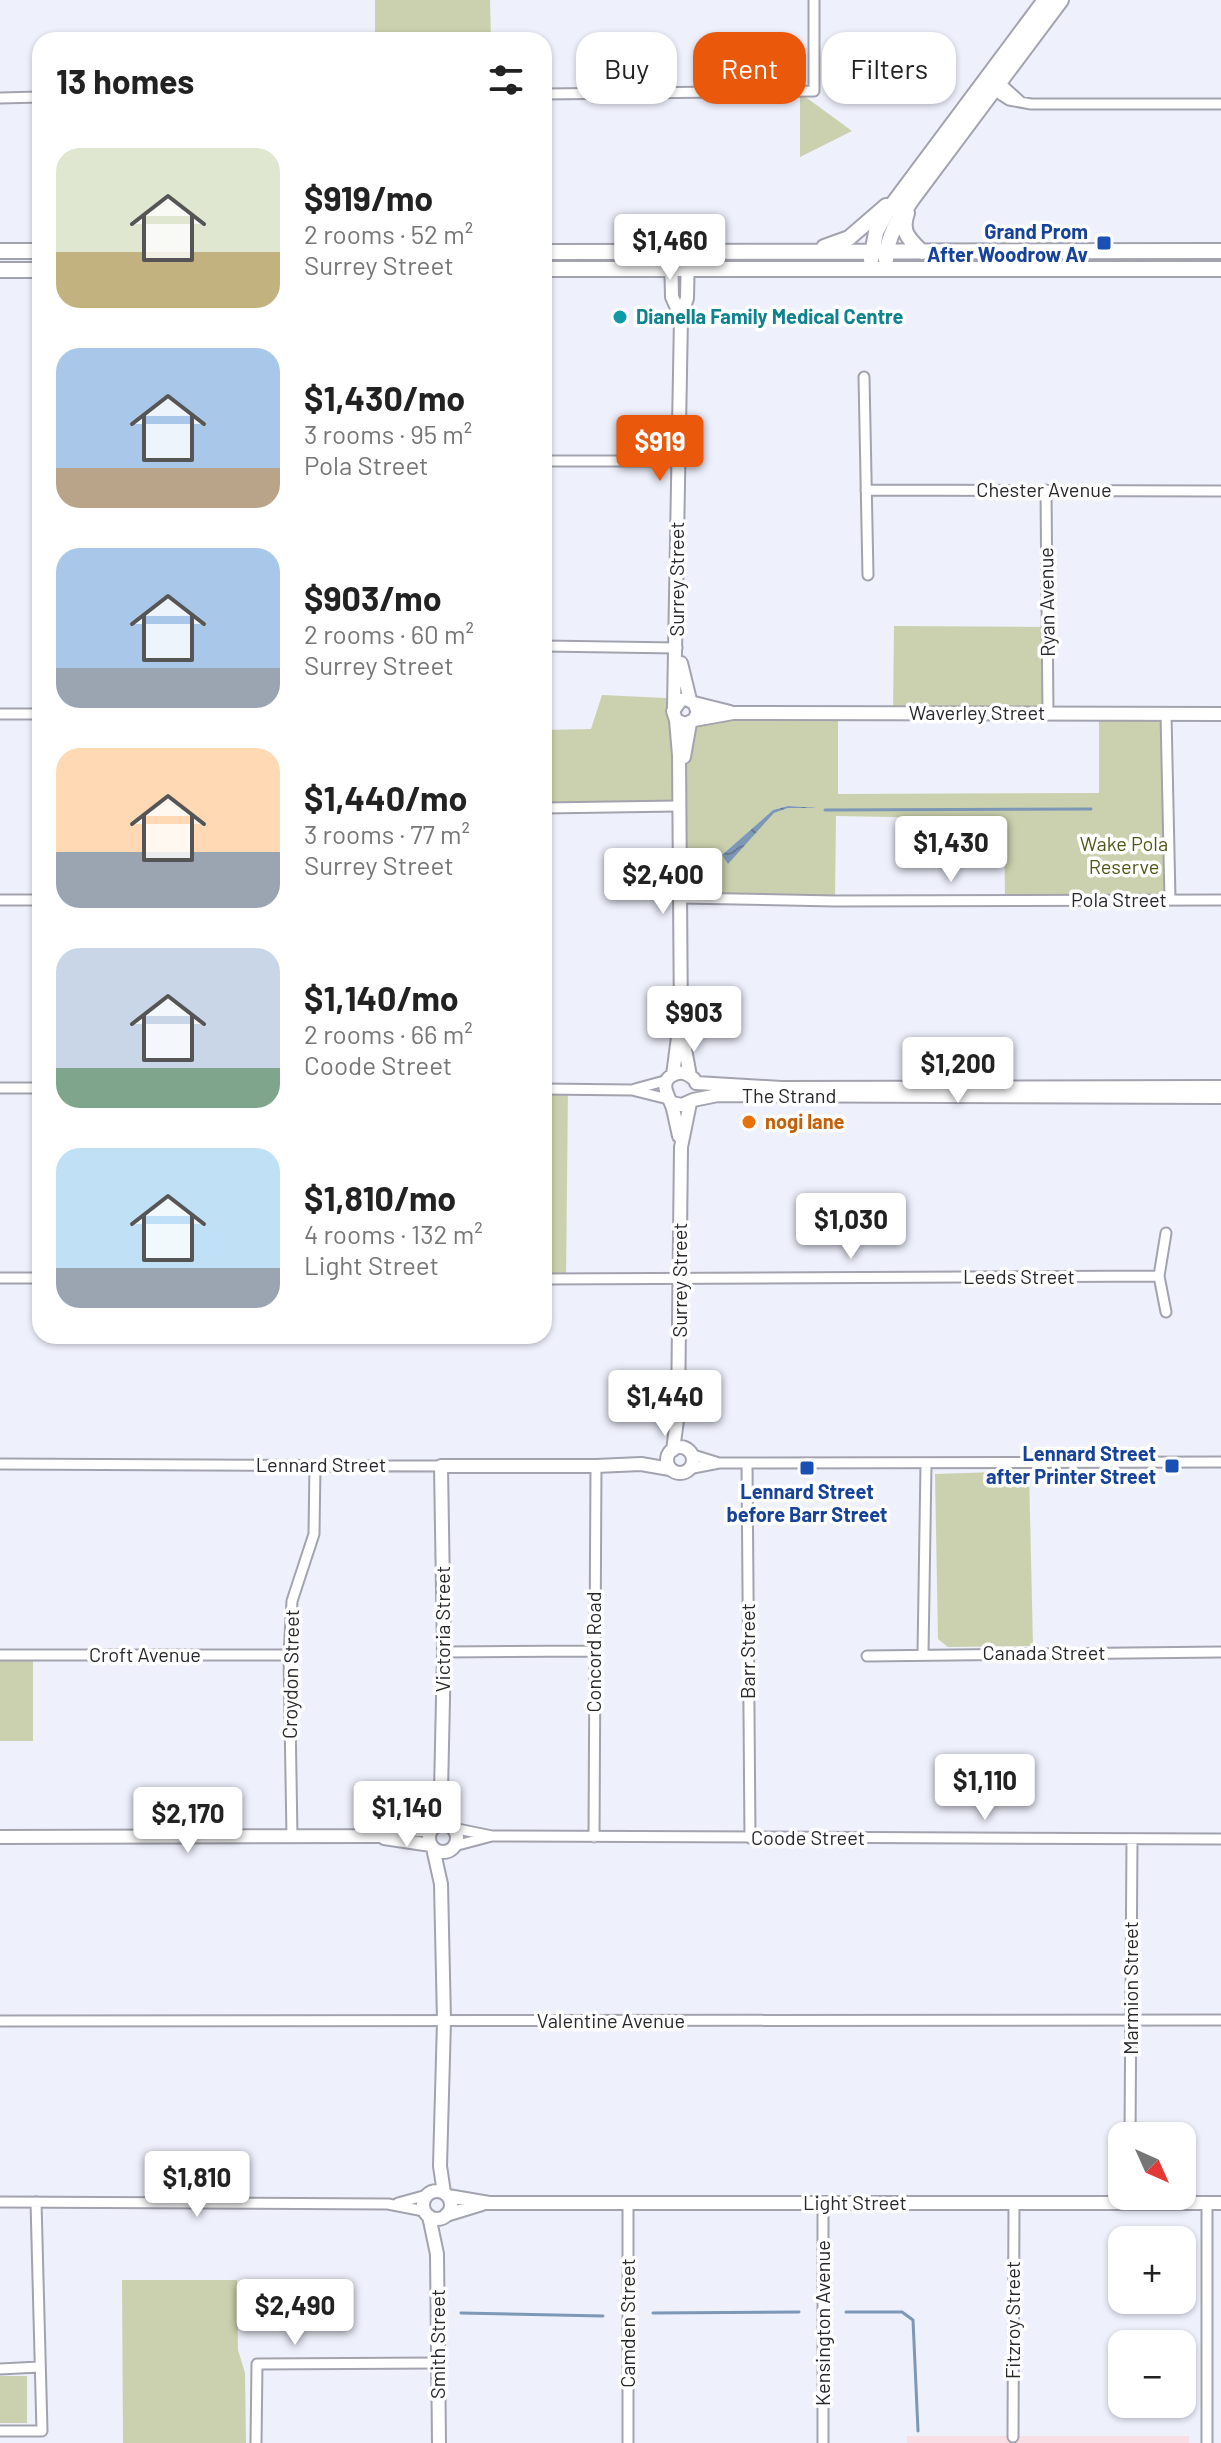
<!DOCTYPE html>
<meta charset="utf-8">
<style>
body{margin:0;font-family:Barlow,sans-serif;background:#f2f2f2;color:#222;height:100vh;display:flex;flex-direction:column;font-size:30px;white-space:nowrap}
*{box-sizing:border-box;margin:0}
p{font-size:26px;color:#767676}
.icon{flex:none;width:44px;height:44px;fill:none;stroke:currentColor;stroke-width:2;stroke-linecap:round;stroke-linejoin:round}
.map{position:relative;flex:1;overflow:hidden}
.details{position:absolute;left:32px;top:32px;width:520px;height:1312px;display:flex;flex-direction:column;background:#fff;border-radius:24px;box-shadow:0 2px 6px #0004}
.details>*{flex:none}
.top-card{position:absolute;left:576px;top:32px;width:524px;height:72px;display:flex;gap:16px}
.needle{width:52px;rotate:135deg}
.buttons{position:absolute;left:1108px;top:2122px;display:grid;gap:16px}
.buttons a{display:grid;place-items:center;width:88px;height:88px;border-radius:16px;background:#fff;box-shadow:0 2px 6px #0004;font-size:40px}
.price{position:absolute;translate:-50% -68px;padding:0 18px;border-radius:8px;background:#fff;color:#222;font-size:26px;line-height:52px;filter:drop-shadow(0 2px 4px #0008)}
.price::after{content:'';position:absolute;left:50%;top:48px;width:24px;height:18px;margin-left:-12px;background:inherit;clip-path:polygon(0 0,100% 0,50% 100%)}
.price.selected{background:#ea580c;color:#fff}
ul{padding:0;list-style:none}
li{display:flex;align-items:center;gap:24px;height:200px;padding:0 24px}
li span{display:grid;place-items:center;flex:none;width:224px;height:160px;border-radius:24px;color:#555}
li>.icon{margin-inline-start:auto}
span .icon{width:96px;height:96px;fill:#fffc;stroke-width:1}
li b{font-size:34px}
h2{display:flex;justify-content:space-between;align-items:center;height:96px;padding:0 24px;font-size:34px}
.tag{padding:0 28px;border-radius:24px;background:#fff;box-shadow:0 2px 6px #0004;font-size:28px;line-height:72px}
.tag.selected{background:#ea580c;color:#fff}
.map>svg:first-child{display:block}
</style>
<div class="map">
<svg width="1221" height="2443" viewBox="0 0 1221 2443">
<defs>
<pattern id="water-waves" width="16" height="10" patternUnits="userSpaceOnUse" patternTransform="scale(2)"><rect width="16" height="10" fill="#7c98b6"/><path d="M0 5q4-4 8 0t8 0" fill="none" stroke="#667c94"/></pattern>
</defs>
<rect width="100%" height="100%" fill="#eef0fc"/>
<path fill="#f9dfe5" d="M907 2436H1189V2443H907Z"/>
<path fill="#cbd1ae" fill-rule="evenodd" d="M375 0H490L491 40H375Z
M800 93 852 131 800 157Z
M894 626 1047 627 1048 714 893 713Z
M602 695 686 699 677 703 681 723 698 712 838 714V794L1099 793V714H1166L1170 899 1005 900 1004 819 836 816 835 901 681 898 678 806 544 808V730L591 729ZM788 806 820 808H788L774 813 728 863 722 855 773 810Z
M544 1089H568L566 1279H544Z
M1029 1471 1033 1646 948 1647 938 1639 935 1474Z
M0 1658H33V1741H0Z
M122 2280H237L238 2350 245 2373 246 2443H123Z
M0 2376H27V2423H0Z"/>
<path fill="url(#water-waves)" d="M788 806 820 808H788L774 813 728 864 722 855 773 810Z"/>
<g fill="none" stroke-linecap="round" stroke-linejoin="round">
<path stroke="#7c98b6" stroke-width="3" d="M825 810 1091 809
M846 2312H902L913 2320 918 2431
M461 2313 603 2316
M653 2313 799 2312"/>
<g stroke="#a2a3ae" stroke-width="13">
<path id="minor" d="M997 80 1021 102
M992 89 1009 100 1031 104H1221
M544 94 814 91V0
M0 98 40 97
M864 377 868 575
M544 461H678
M866 490 1221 491
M1046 490 1048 714
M544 646 677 648
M0 714H40
M1166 714 1170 899
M544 808 678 806
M681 898 835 901 1221 900
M0 900H40
M0 1088H40
M544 1089 632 1090 668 1099
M635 1089 668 1080
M0 1278H40
M544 1279 1159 1276
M1166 1312 1159 1276 1166 1233
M690 1454 719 1463
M747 1463 750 1838
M0 1464 441 1466
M688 1469 719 1463 1221 1462
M444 1652 593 1651
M923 1654 926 1464
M0 1655H289
M867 1656 1221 1652
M453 1828 492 1836
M292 1837 289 1655 292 1601 314 1534 315 1465
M594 1837 596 1466
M454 1846 492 1836 1221 1839
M0 2021 1221 2020
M1130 2136 1132 1839
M0 2202 388 2204 424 2211
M398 2203 427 2195
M0 2369 39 2367
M0 2431H42L36 2202
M1013 2437 1014 2203
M256 2443 257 2364 438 2363
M628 2443V2204
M823 2443V2203
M1207 2443V2203"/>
</g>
<g stroke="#a2a3ae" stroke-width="16">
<path id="tertiary" d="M671 252 672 297 681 317
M681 663 690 700
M694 703 730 712
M674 707 681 317 687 298 688 251
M676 720 685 724 694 720 698 712 694 703 686 699 681 700 673 711 676 720 679 755 681 1027 690 1076
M694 720 733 713 1221 714
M684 757 690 723
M673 1075 678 1037
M696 1083 781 1088 1221 1087
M693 1100 718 1095 1221 1097
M672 1103 682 1105 693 1100
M679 1136C677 1127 675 1117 673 1109 670 1097 656 1082 675 1074 683 1071 688 1074 694 1079
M667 1460a13 13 0 1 1 26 0a13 13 0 1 1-26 0Z
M673 1450 678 1413 681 1147 690 1103
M429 1838a14 14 0 1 1 28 0a14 14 0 1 1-28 0Z
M436 1825V1802L441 1792
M449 1825 441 1792 444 1652 441 1466H596L641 1464 670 1469
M0 1837 377 1836 432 1828
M384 1838 431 1845
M433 1848 441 1884 444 2021 440 2166 444 2193
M423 2205a14 14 0 1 1 28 0a14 14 0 1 1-28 0Z
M448 2196 489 2203H1221
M446 2215 482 2204
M429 2216 437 2254 439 2443"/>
</g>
<g stroke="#a2a3ae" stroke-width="18">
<path id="primary" d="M907 213C900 232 909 239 922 252
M824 247 849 238 886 206
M0 251H40
M544 252 1221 251
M871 260 876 232 887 212 1045 0
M886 260C887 235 900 217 913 198L1061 0
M544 269H1221
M0 270H40"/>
</g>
<use href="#minor" stroke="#fff" stroke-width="9"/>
<use href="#tertiary" stroke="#fff" stroke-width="12"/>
<use href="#primary" stroke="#fff" stroke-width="14"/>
</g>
<g fill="#1a4fb4" stroke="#fff" stroke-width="3">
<rect x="1096" y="235" width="16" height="16" rx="4"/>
<rect x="1164" y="1458" width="16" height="16" rx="4"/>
<rect x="799" y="1460" width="16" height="16" rx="4"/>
</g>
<circle fill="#0f9aa8" stroke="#fff" stroke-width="3" cx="620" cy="317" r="8"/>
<circle fill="#e8710a" stroke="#fff" stroke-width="3" cx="749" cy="1122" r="8"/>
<g text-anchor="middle" stroke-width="7" stroke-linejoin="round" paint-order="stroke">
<g font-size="20" font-weight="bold" fill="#164399" stroke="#fff" text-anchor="end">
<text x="1088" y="239">Grand Prom<tspan x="1088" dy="23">After Woodrow Av</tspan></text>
<text x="1156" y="1461">Lennard Street<tspan x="1156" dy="23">after Printer Street</tspan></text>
<text x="807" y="1499" text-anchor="middle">Lennard Street<tspan x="807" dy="23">before Barr Street</tspan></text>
</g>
<g font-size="20" font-weight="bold" fill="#0d838f" stroke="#fff" text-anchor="start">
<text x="636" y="324">Dianella Family Medical Centre</text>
</g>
<g font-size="20" fill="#27272c" stroke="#fff">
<text x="1044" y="497">Chester Avenue</text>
<text transform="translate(677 579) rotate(-90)" y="7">Surrey Street</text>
<text transform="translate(1047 602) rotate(-91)" y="7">Ryan Avenue</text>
<text x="977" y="720">Waverley Street</text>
<text x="1119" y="907">Pola Street</text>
<text x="789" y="1103">The Strand</text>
<text x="1019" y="1284">Leeds Street</text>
<text transform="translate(680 1280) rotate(-90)" y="7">Surrey Street</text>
<text x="321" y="1472">Lennard Street</text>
<text transform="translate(443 1629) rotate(-90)" y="7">Victoria Street</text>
<text transform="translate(748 1651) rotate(-90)" y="7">Barr Street</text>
<text transform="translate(594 1652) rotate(-90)" y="7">Concord Road</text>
<text x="1044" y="1660">Canada Street</text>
<text x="145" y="1662">Croft Avenue</text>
<text transform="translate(291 1674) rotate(-89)" y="7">Croydon Street</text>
<text x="808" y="1845">Coode Street</text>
<text transform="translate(1131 1988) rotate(-90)" y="7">Marmion Street</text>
<text x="611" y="2028">Valentine Avenue</text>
<text x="855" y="2210">Light Street</text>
<text transform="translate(1013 2320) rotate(-90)" y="7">Fitzroy Street</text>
<text transform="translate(628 2323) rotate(-90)" y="7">Camden Street</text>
<text transform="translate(823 2323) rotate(-90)" y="7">Kensington Avenue</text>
<text transform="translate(438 2344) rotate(-90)" y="7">Smith Street</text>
</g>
<g font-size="20" fill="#515717" stroke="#fff">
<text x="1124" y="851">Wake Pola<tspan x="1124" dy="23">Reserve</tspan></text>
</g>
<g font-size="20" font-weight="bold" fill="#c56008" stroke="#fff" text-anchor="start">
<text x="765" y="1129">nogi lane</text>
</g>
</g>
</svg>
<div class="buttons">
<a><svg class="needle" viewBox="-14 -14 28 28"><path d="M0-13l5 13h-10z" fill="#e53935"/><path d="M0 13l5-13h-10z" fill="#767676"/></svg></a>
<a>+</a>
<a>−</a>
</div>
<b class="price" style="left:670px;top:282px">$1,460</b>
<b class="price selected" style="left:660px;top:483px">$919</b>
<b class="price" style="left:951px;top:884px">$1,430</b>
<b class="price" style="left:663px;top:916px">$2,400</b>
<b class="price" style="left:694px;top:1054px">$903</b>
<b class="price" style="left:958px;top:1105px">$1,200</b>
<b class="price" style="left:851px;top:1261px">$1,030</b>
<b class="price" style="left:665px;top:1438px">$1,440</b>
<b class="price" style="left:985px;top:1822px">$1,110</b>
<b class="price" style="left:407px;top:1849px">$1,140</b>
<b class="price" style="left:188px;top:1855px">$2,170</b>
<b class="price" style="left:197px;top:2219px">$1,810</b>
<b class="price" style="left:295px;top:2347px">$2,490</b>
<div class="top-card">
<a class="tag">Buy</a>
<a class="tag selected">Rent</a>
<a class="tag">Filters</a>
</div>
<section class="details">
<h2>13 homes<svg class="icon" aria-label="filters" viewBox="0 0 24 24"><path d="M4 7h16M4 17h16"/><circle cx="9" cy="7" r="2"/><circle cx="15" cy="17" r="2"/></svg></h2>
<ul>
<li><span style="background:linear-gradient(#dfe7d0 65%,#c2b280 0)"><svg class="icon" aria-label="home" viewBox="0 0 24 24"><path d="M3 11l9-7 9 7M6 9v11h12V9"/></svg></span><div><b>$919/mo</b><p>2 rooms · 52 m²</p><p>Surrey Street</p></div></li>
<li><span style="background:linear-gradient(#a9c7e8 75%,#b9a48a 0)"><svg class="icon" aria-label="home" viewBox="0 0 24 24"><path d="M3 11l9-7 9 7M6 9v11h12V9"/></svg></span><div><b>$1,430/mo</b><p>3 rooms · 95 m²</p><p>Pola Street</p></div></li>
<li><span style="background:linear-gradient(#a9c7e8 75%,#9aa5b1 0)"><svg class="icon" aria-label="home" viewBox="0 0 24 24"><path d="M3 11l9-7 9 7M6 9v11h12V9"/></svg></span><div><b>$903/mo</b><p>2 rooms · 60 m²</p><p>Surrey Street</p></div></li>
<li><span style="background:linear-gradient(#ffd9b3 65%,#9aa5b1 0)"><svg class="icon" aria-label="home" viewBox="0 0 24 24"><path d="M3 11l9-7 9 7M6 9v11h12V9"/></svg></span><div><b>$1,440/mo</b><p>3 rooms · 77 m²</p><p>Surrey Street</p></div></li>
<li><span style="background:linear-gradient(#c9d6e8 75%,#7fa58c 0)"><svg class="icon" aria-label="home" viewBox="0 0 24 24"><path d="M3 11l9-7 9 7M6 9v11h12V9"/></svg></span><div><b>$1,140/mo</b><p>2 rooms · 66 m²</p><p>Coode Street</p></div></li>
<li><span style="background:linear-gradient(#bfe0f5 75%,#9aa5b1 0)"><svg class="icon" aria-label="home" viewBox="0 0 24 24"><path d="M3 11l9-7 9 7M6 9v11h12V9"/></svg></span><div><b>$1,810/mo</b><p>4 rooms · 132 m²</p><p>Light Street</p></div></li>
</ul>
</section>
</div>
